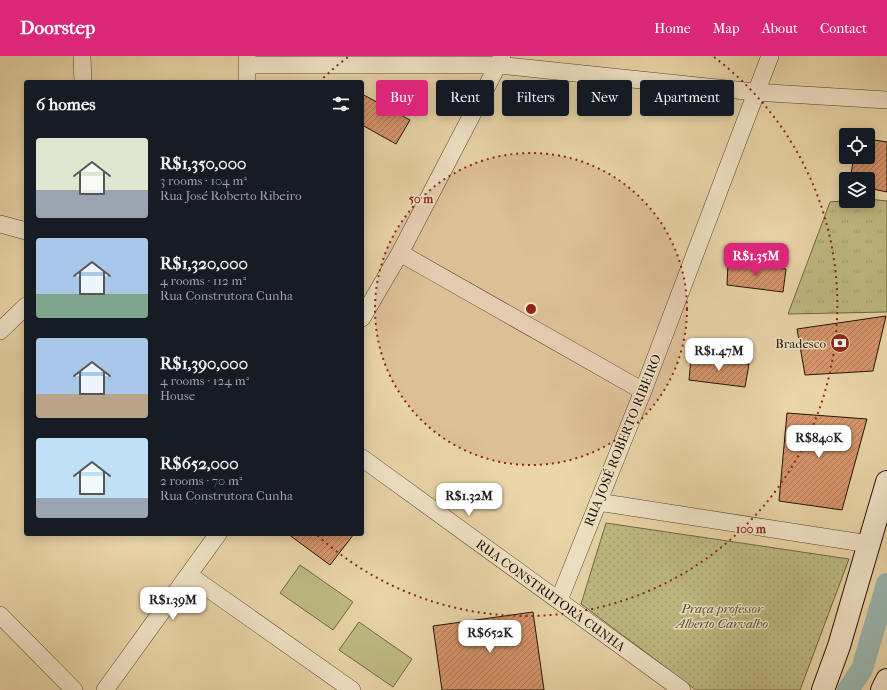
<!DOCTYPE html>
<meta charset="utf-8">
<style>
body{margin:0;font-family:"IM FELL French Canon",serif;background:#20242c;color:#f1f3f6;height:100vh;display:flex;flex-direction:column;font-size:15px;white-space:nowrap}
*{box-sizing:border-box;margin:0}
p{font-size:13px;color:#9ea1a6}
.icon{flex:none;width:22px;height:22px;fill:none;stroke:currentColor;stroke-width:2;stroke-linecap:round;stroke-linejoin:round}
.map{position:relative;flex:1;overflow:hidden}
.panel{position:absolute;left:24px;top:24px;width:340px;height:456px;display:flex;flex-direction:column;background:#171b24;border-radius:4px;box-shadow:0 2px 10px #0003}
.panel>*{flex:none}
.guide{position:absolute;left:376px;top:24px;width:380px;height:36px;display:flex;gap:8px}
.controls{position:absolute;left:839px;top:72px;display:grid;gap:8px}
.controls a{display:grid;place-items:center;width:36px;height:36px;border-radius:4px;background:#171b24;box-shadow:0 2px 10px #0003;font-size:20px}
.price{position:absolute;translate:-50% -34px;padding:0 9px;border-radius:8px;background:#fff;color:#222;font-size:13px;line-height:26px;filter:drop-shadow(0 1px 2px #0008)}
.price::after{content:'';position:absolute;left:50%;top:24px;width:12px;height:9px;margin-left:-6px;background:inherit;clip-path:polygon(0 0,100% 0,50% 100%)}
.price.on{background:#db2777;color:#fff}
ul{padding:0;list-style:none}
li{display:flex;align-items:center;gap:12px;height:100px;padding:0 12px}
li span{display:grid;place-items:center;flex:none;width:112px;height:80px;border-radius:4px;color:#555}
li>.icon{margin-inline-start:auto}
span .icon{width:48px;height:48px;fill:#fffc;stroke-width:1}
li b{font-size:17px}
h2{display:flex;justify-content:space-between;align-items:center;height:48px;padding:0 12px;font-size:17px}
.chip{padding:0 14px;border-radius:4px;background:#171b24;box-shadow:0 2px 10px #0003;font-size:14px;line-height:36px}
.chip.on{background:#db2777;color:#fff}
header{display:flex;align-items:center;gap:24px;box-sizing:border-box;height:56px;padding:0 20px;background:#db2777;color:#fff}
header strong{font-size:19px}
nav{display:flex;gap:22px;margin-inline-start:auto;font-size:14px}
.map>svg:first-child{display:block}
</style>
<header>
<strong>Doorstep</strong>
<nav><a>Home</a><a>Map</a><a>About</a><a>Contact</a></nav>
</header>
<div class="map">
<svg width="887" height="634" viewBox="0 0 887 634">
<defs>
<pattern id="grass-tufts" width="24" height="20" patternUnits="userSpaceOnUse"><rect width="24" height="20" fill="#bfbb82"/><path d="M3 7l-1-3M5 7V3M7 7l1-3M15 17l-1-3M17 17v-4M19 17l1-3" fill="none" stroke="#a4a06f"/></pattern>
<pattern id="park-dots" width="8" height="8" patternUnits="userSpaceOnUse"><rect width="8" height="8" fill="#bfbb82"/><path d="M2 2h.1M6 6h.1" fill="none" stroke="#a4a06f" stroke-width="1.8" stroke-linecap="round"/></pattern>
<pattern id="building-hatch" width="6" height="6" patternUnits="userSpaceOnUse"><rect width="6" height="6" fill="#d8966c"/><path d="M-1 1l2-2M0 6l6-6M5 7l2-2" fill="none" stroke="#af7957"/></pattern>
</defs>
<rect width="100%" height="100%" fill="#ead6a9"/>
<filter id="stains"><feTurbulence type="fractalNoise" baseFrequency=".005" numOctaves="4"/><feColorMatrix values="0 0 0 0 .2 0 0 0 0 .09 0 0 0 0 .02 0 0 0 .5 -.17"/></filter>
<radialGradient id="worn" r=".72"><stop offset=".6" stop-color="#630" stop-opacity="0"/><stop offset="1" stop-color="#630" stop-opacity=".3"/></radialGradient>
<path fill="url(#grass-tufts)" stroke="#706645" d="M846 139V145H868V143L887 145V256L788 258 830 146 843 145Z"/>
<path fill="url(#park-dots)" stroke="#706645" d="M606 467 849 503 800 634H696L581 548Z"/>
<path fill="#bfbb82" stroke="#706645" d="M300 509 353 546 333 574 280 537Z
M359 566 412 603 393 631 339 594Z"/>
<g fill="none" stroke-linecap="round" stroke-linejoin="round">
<path stroke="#9ab7b1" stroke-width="22" d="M848 634 862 613 887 528"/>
</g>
<path fill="url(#building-hatch)" stroke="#211208" d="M362 38 410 64 396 88 362 69Z
M868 83 887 86V136L868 132V123H850L854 101H868Z
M728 208 786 213 783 236 727 229Z
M886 260 873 315 805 319 797 273Z
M691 303 749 308 745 331 689 324Z
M787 357 867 363 842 454 779 445Z
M288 478H354L330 509Z
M533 556 544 634H442L433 570Z"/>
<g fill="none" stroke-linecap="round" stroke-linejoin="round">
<g stroke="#534330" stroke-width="18">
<path id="street" d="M82 0 83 26
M247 0V26
M247 9H498L755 36 887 44
M0 168 26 175
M400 197 643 335
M362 262 400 197 502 1
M0 275 26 250
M362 402 682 634
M598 446 869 488
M189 519 352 634
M559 544 643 335 770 0
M0 559 74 634
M105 634 218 478"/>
</g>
<g stroke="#211208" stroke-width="24">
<path id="secondary" d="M823 634 839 590 887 426
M882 634 887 624"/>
</g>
<use href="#street" stroke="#f1e4c7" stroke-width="17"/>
<use href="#secondary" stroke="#f1e4c7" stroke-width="22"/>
</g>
<circle cx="531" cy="253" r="156" fill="#8f2418" fill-opacity=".12"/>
<g fill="none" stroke="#8f2418" stroke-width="2" stroke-dasharray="2 4">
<circle cx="531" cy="253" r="156"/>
<path d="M319 26A311 311 0 0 1 348 1M714 1A311 311 0 1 1 317 479"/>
</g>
<defs>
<g id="bank-disc" transform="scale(1)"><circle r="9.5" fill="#8f2418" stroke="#f1e4c7"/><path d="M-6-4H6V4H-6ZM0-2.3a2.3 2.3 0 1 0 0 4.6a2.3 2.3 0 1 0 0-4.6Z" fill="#fff"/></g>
</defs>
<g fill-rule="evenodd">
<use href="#bank-disc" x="840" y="287"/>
</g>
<g text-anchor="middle" stroke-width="3" stroke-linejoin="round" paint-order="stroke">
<g font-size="13" fill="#211208" stroke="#f1e4c7" text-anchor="end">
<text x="826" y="292">Bradesco</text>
</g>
<g font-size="13" fill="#211208" stroke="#f1e4c7">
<text transform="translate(622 384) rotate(-68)" y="5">RUA JOSÉ ROBERTO RIBEIRO</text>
<text transform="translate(551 539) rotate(36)" y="5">RUA CONSTRUTORA CUNHA</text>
</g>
<g font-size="13" font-style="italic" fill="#584d33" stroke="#f1e4c7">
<text x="722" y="557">Praça professor<tspan x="722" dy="15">Alberto Carvalho</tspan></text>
</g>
</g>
<circle cx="531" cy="253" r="6" fill="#8f2418" stroke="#f1e4c7" stroke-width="2"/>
<g font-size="12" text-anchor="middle" font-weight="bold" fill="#8f2418" stroke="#f1e4c7" stroke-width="3" stroke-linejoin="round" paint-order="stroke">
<text x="421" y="147">50 m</text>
<text x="751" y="477">100 m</text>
</g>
<rect width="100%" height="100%" filter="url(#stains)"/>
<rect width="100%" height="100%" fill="url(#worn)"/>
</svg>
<div class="controls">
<a><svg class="icon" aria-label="locate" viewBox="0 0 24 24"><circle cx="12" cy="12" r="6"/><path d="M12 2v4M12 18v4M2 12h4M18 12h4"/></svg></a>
<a><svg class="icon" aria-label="layers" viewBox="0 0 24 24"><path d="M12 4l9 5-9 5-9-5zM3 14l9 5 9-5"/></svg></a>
</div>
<b class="price on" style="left:756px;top:221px">R$1.35M</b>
<b class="price" style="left:719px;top:316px">R$1.47M</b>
<b class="price" style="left:819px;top:403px">R$840K</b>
<b class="price" style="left:469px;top:461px">R$1.32M</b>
<b class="price" style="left:173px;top:565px">R$1.39M</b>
<b class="price" style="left:490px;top:598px">R$652K</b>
<div class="guide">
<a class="chip on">Buy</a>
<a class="chip">Rent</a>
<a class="chip">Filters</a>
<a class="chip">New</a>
<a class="chip">Apartment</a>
</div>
<section class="panel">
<h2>6 homes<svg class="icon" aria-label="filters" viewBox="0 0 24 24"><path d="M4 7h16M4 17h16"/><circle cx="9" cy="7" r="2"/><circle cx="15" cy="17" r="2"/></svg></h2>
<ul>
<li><span style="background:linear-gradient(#dfe7d0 65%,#9aa5b1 0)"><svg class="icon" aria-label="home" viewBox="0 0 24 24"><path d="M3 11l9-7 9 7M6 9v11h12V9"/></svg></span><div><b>R$1,350,000</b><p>3 rooms · 104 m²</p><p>Rua José Roberto Ribeiro</p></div></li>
<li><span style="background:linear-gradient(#a9c7e8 70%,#7fa58c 0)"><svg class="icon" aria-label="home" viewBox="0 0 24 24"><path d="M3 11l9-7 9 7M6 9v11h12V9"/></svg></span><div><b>R$1,320,000</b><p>4 rooms · 112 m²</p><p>Rua Construtora Cunha</p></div></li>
<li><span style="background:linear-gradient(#a9c7e8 70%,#b9a48a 0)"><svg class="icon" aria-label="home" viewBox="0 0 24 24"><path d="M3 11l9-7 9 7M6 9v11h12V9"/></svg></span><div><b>R$1,390,000</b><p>4 rooms · 124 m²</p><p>House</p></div></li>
<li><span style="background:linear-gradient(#bfe0f5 75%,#9aa5b1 0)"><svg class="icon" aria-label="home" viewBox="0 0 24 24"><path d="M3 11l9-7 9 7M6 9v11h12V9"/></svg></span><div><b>R$652,000</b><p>2 rooms · 70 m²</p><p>Rua Construtora Cunha</p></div></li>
</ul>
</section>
</div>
